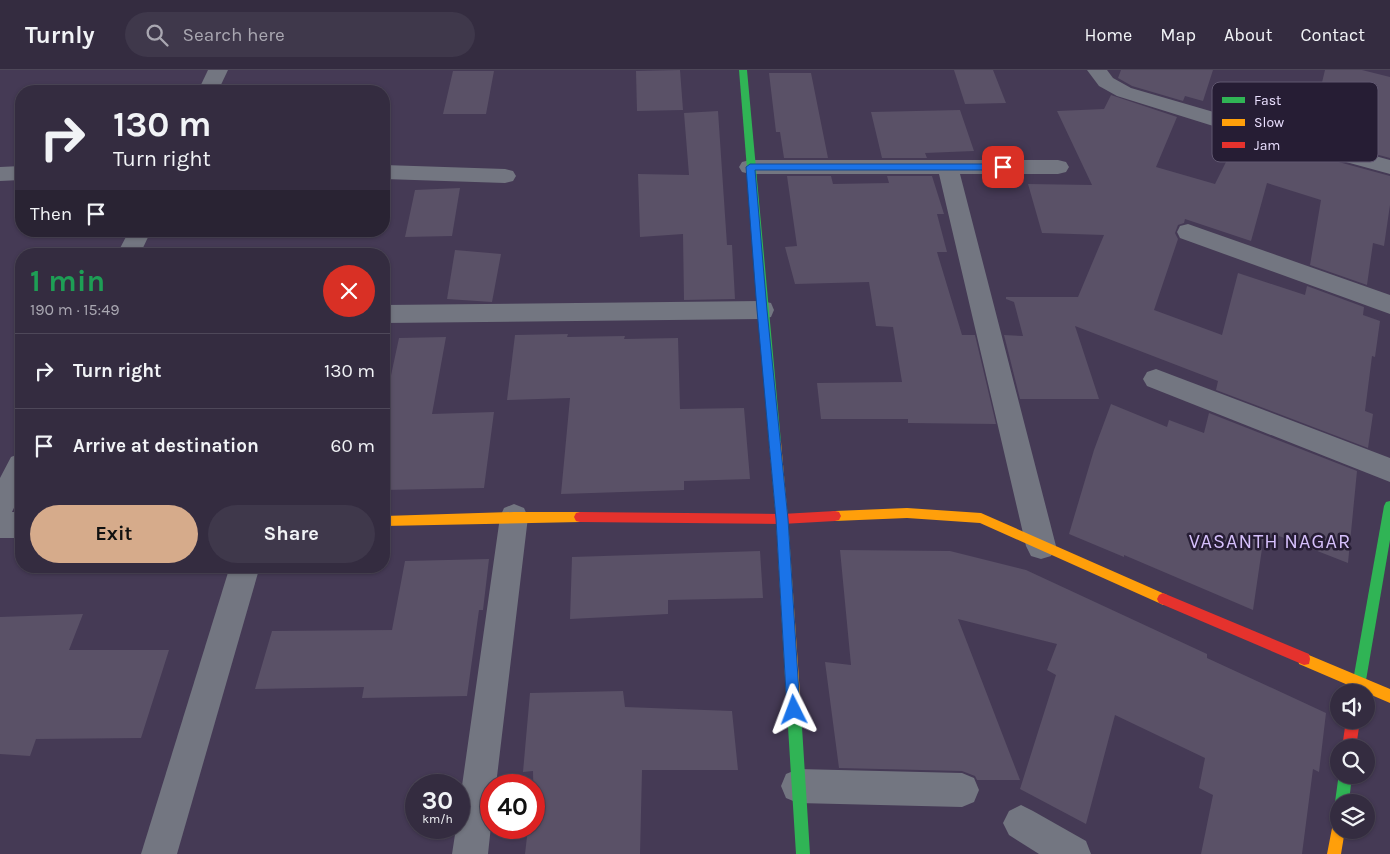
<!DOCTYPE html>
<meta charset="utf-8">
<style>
:root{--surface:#342c40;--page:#3f384b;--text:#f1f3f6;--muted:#a9a7b1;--line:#4e4859;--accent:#d6ab8b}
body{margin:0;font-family:Karla,sans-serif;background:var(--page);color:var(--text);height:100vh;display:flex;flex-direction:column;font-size:19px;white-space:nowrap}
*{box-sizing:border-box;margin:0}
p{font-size:16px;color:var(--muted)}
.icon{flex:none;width:28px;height:28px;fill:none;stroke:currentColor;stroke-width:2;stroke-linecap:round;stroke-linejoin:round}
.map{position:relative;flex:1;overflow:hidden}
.side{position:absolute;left:15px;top:178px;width:375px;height:325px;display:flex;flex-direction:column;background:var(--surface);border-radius:20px;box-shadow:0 1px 4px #0004,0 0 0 1px var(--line)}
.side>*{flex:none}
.banner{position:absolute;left:15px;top:15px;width:375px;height:152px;border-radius:20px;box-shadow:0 1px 4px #0004,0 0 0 1px var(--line);background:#342c40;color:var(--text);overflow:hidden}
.buttons{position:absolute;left:1330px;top:614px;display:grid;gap:10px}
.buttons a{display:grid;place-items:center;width:45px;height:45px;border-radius:50%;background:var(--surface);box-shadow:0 1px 4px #0004,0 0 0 1px var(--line);font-size:25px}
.speed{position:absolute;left:405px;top:704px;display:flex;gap:10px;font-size:25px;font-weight:700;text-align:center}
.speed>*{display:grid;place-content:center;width:65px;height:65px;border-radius:50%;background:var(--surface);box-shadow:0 1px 4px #0004,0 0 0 1px var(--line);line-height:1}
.speed small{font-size:12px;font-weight:400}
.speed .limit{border:8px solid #d22;background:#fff;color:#111}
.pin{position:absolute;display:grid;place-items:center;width:42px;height:42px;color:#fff;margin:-21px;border-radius:10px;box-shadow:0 2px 8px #0006}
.me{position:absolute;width:55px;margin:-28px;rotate:357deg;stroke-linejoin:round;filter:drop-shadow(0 0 4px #0008)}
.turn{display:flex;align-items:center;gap:18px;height:105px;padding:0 15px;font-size:22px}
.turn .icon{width:65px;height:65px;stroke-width:2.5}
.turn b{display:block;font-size:35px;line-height:42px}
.then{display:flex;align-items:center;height:48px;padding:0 15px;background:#0003;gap:10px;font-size:19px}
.round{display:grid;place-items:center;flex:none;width:52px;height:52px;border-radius:26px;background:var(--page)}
.summary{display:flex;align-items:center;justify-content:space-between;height:85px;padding:0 15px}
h1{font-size:30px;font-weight:700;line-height:38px;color:#1e9e55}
.primary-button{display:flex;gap:10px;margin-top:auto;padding:10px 15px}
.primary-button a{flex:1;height:58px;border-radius:30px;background:var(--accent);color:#111;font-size:20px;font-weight:700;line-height:58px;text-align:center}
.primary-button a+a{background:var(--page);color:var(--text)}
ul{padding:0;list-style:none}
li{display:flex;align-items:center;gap:15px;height:75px;padding:0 15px;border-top:1px solid var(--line)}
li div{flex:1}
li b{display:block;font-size:19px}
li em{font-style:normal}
header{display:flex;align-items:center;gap:30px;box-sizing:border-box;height:70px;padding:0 25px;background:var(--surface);border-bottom:1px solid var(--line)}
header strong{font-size:24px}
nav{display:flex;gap:28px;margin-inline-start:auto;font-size:18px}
.search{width:350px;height:45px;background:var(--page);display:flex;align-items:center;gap:12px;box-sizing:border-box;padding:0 18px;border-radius:28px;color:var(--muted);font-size:19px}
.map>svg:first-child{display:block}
.building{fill:#5a5167}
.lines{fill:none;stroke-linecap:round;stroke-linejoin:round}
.street{fill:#737681;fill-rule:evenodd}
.fast{fill:#30b455;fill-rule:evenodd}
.slow{fill:#ff9f0a;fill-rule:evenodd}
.jam{fill:#e5322d;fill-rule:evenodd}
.route{fill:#1a73e8;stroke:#114b97}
.labels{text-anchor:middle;stroke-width:5;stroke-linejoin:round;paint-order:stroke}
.neighbourhood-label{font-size:20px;letter-spacing:1px;fill:#d6c0fc;stroke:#261d34}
.key{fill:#261d34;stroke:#615871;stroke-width:1}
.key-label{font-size:14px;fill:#ebe0ff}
</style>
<header>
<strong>Turnly</strong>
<div class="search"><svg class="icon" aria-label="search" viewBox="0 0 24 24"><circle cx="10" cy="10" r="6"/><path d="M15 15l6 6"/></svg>Search here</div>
<nav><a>Home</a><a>Map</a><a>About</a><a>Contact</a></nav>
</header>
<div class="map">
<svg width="1390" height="784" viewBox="0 0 1390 784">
<rect width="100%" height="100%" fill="#453a55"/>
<!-- building -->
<g class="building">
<path d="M680,0L683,40L637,41L636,1Z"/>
<path d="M954,0H993L1006,33L965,34Z"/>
<path d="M1121,0H1213L1203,31L1185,26L1183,31L1132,16L1118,8Z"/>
<path d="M1325,0H1362L1390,7V88L1297,63L1312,27L1318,29Z"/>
<path d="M453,1H494L486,44H443Z"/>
<path d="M769,3H811L828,88H784L780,62H776Z"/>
<path d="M1111,25L1177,47L1156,97L1215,114L1236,72L1286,90L1291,79L1390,106V135L1384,176L1373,173L1367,215L1310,195L1321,130L1267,113L1251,171L1185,149L1184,153L1178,155L1175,163L1178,169L1154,240L1222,265L1238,203L1305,225L1307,216L1364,237L1363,245L1380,251L1375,287L1372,286L1365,341L1373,344L1368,378L1216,320L1218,311L1075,256L1099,329H1020L1004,265L1023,266L1014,232L1006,229V227H1078L1104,165L1042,163L1028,114L1092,115L1057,41L1104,39Z"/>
<path d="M960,40L974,81L925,83L927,88H882L871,42Z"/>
<path d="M718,41L727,175H732L735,229L684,230L683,164L640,167L638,104L689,105L684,43Z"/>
<path d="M787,106H831L833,114L889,113L887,106H932L944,144H937L947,182H937L962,265H975L996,354L908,353V349H821L817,313L902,312L893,257L876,256L869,212L795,214L785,177L797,176Z"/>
<path d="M460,118L452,166L405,167L415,120Z"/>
<path d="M455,180L501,184L492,232L447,229Z"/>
<path d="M568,264L567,267L625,266L624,269L678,268L680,339L744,338L750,409L684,411V420L561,424L570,328L507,330L515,265Z"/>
<path d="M446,267L432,344L494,342L484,418L384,420V338L399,268Z"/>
<path d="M1111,334L1167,357L1169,350L1204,363L1209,343L1357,401L1348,493L1279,466L1278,470L1264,465L1253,540L1124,485V487L1069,464L1094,380Z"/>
<path d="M840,480L950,481L1026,500L1207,584V588L1326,643L1319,702L1313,699L1302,784H1201L1213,725L1199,718L1205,688L1115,645L1086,754L1020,719L1056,605L1047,600L1057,574L958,549L1020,710H977L975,706L962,701L839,698L825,592L851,595Z"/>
<path d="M760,481L763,528L668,530V544L570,549L572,487Z"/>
<path d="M489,489L483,540H479L467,626L362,628L364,617L255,619L272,561L392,560L405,491Z"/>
<path d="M83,544L69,580H169L141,668L36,669L30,686L0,684V547Z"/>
<path d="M623,621L625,637L732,641L738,700H642L640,784H525L528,758H534L533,701L523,702L530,623Z"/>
</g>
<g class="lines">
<!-- street -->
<g class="street">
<path d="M208,0H228L218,21H198Z"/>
<path d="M1087,0H1107L1113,8L1131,18L1224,45L1390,90V104L1210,55L1117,26L1099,16Z"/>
<path d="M750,90H1058L1066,92L1069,97L1066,102L1058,104H960L1056,476L1051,486L1041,489L1031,486L1026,476L939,104H750L742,102L739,97L742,92Z"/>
<path d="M384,95L505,99L513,101L516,106L513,111L505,113L384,109Z"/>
<path d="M21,96V110L0,111V97Z"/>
<path d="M1188,154L1390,225V244L1180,168L1177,162L1180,156Z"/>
<path d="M129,161H151L140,184H117Z"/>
<path d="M762,231L771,233L774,240L771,247L762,249L384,253V235Z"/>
<path d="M1156,299L1390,388V412L1147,316L1143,309L1147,302Z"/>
<path d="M21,383V423L12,442H21V468H0V408L11,387Z"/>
<path d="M514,434L524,438L528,447L496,715H491V756L488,784H452L456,758H459V737L500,447L504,438Z"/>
<path d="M230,496H260L177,784H141Z"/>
<path d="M798,699L962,703L974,708L979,720L974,732L962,737L798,733L786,728L781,716L786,704Z"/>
<path d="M1021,735L1033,741L1086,771L1091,784H1039L1009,765L1003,753L1009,741Z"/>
</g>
<!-- fast -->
<g class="fast">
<path d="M739,0H747L781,372L779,375H771L769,372Z"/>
<path d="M1390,431V470L1364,622H1351L1384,436L1386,432Z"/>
<path d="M793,618L798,620L800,625L810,784H796L786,625L788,620Z"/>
<path d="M1339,703V705H1352L1349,732H1339V738L1335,732Z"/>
</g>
<!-- slow -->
<g class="slow">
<path d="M775,367L779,369L781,372L788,449L800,625L798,630L793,632L788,630L786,625L776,449L769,372L771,369Z"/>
<path d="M907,438L981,443L1167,525L1169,529L1167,533L1163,535L1159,533L980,453L907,448L835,451L831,450L829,446L831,442L835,441Z"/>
<path d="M514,442H580L584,443L586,447L584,451L580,452L384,456V446Z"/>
<path d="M1304,583L1390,619V633L1299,594L1298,589L1299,584Z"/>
<path d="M1339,746V760H1345L1341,784H1327L1334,748Z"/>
</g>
<!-- jam -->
<g class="jam">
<path d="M835,441L839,442L841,446L839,450L835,451L782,454L580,452L576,451L574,447L576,443L580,442L782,444Z"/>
<path d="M1163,523L1309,584L1310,589L1309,594L1304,595L1159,533L1157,529L1159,525Z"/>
<path d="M1346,650H1360L1356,678H1342Z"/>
</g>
</g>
<!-- route -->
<path class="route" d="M750,94H1003L1007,97L1003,100H755L767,240L788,449L800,640L798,644L794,646L789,644L787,640L776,449L757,240L746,97Z"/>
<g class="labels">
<!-- neighbourhood labels -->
<g class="neighbourhood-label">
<text x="1270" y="478">VASANTH NAGAR</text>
</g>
</g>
<!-- legend -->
<rect x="1212" y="12" width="166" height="80" rx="8" class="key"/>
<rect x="1222" y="27" width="23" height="6" fill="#30b455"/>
<rect x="1222" y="49" width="23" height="7" fill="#ff9f0a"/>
<rect x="1222" y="72" width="23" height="6" fill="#e5322d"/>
<g class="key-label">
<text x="1254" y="35">Fast</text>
<text x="1254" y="57">Slow</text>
<text x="1254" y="80">Jam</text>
</g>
</svg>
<div class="buttons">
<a><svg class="icon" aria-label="sound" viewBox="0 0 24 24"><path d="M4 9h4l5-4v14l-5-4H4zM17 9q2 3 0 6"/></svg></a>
<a><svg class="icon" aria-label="search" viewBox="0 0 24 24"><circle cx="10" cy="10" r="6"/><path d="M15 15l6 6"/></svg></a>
<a><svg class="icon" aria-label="layers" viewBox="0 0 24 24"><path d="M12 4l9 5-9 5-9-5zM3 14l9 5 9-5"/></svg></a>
</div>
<div class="speed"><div>30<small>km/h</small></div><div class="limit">40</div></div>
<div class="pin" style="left:1003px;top:97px;background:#d93025"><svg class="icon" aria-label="arrive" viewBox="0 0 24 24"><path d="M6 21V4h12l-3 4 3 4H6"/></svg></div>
<svg class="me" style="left:794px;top:640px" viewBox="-20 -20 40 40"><path d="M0-17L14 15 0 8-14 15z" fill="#1a73e8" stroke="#fff" stroke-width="4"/></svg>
<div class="banner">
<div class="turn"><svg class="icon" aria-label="right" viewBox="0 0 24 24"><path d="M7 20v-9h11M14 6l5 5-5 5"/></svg><div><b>130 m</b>Turn right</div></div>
<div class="then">Then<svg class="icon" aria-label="arrive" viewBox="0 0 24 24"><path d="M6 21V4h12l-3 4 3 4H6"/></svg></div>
</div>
<section class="side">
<div class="summary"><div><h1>1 min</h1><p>190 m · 15:49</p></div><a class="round" style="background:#d93025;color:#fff"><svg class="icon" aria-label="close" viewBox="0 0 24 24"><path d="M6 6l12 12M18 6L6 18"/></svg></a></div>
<ul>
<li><svg class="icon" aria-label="right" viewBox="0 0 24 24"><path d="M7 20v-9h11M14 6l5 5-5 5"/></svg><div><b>Turn right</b></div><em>130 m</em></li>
<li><svg class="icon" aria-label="arrive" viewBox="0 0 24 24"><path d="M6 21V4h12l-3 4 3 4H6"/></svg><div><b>Arrive at destination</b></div><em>60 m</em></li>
</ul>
<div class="primary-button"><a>Exit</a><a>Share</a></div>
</section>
</div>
